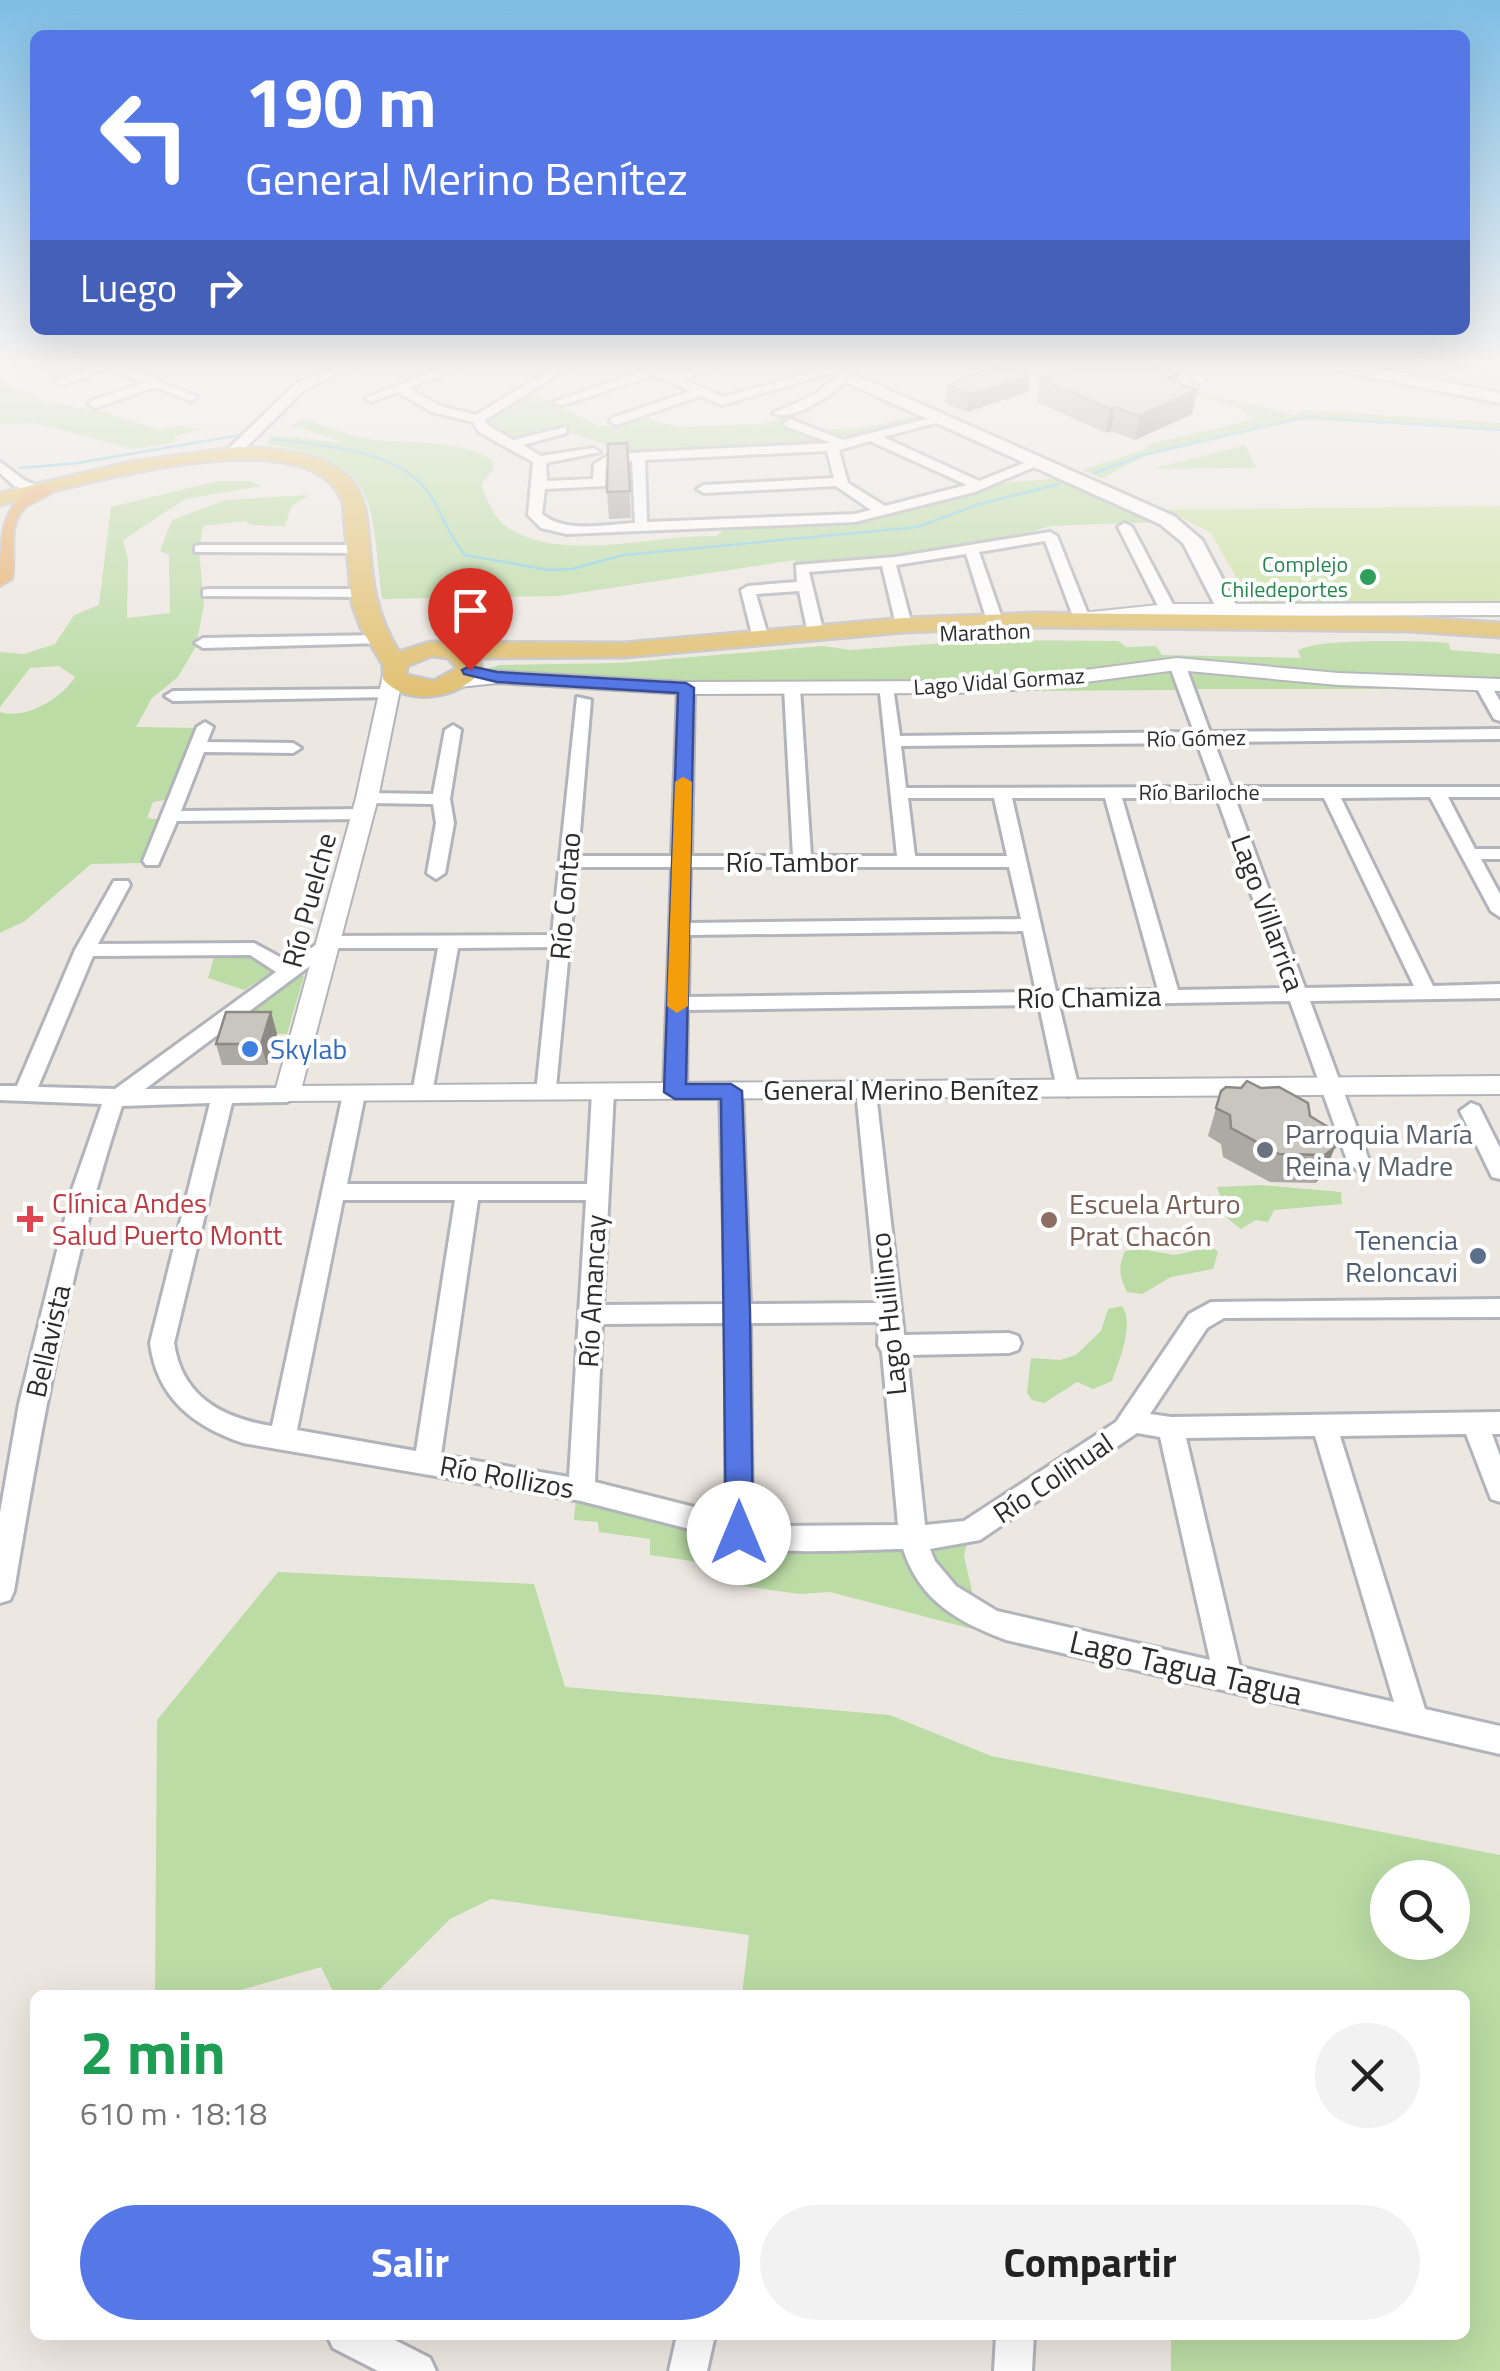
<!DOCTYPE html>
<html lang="es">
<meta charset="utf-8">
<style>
:root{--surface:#fff;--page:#f2f2f2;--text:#222;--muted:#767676;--accent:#5578e6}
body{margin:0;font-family:"Titillium Web",sans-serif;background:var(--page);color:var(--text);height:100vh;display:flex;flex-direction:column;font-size:38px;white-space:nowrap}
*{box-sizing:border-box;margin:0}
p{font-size:32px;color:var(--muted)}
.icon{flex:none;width:55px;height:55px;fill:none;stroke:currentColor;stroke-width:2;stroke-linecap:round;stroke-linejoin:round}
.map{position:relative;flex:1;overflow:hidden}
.side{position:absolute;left:30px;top:1990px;width:1440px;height:350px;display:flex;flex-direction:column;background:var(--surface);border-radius:15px;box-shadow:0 10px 40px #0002}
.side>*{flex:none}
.top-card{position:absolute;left:30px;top:30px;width:1440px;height:305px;border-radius:15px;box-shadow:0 10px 40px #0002;background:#5578e6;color:#fff;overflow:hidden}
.buttons{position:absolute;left:1370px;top:1860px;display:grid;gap:20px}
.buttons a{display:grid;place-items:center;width:100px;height:100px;border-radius:50%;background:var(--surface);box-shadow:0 10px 40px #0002;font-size:50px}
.pin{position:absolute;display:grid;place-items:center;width:85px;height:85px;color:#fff;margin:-102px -42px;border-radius:50% 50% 50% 0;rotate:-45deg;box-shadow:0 0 10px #0007}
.pin .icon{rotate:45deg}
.me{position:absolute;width:110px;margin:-55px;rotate:0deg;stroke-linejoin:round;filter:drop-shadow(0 0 8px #0008)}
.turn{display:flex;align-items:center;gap:35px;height:210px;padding:0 50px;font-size:45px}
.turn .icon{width:130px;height:130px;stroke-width:2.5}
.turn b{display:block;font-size:70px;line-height:85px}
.then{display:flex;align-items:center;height:95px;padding:0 50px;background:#0003;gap:20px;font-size:38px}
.round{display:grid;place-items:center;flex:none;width:105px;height:105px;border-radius:52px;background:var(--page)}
.summary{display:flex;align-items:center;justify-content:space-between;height:170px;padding:0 50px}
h1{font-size:60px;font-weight:700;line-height:75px;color:#1e9e55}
.action{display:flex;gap:20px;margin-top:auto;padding:20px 50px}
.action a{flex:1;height:115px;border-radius:60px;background:var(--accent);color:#fff;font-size:40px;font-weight:700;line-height:115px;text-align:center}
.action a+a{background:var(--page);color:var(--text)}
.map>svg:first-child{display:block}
.green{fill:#bbdca5;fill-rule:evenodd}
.pitch{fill:#cae2a2}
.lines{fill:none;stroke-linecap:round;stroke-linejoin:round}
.stream{stroke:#81cde2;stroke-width:2.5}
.minor-casing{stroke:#b2b4bb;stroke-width:6}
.tertiary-casing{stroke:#b2b4bb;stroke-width:4}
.secondary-casing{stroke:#b2b4bb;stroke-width:6}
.primary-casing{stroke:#c4c4c4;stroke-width:5}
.trunk-casing{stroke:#c4c4c4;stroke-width:4}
.minor{fill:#fff;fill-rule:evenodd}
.tertiary{fill:#fff;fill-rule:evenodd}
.secondary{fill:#fff;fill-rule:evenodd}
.primary{fill:#e1c172;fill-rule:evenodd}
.trunk{fill:#e6af70;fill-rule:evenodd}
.wall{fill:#ada9a4}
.shaded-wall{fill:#8d8a86}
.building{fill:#c9c5bf;stroke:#8d8a86;stroke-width:2.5}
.route{fill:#5578e6;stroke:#374e96;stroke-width:2.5}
.slow{fill:#f59e0b}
.leisure-dot{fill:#2e9e5b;stroke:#fff;stroke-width:4}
.shop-dot{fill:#3f7fe0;stroke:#fff;stroke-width:4}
.worship-dot{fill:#6b7280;stroke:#fff;stroke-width:4}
.health-dot{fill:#e0444e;stroke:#fff;stroke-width:4}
.education-dot{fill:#8d6e63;stroke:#fff;stroke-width:4}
.service-dot{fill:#5c6f8a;stroke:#fff;stroke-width:4}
.labels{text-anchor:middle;stroke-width:8;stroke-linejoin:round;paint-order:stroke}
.far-leisure-label{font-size:22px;fill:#27864d;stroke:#fff;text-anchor:end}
.far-street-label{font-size:22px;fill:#2d2d2d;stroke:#fff}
.street-label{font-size:28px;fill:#2d2d2d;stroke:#fff}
.shop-label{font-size:28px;fill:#366cbe;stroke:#fff;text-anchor:start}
.worship-label{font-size:28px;fill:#5b616d;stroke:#fff;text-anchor:start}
.health-label{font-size:28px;fill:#be3a42;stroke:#fff;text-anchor:start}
.education-label{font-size:28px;fill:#785e54;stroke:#fff;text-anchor:start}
.service-label{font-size:28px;fill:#4e5e75;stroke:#fff;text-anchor:end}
.near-street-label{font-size:32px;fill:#2d2d2d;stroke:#fff}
</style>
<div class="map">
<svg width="1500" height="2371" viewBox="0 0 1500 2371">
<rect width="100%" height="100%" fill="#ede7e1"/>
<!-- green -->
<g class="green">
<path d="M0,378L43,401L108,413L159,430L178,426L203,429L175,436V442L133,449L34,423L0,425Z"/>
<path d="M1138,381L1195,391L1295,415L1306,410L1500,423V429L1299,420L1145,456L1102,478L1082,470L1149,448L1147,445L1158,442L1252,420C1239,400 1164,388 1138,381Z"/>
<path d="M530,390L600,427L646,419L679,427L764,424L784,417C806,439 882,427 911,416L923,421L831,445L637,455L559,429L514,442L489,428L484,419Z"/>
<path d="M306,419C328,428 352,438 375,440C415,444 457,439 493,460L494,468L481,485C487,498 493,516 504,525C559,565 653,534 716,536L727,527L874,519L999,483L1062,478L1161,522L1050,526L1010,539L953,549L798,567L795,560L558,596L382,599C369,499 382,461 266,444L270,438L280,436L343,443L302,428L288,427Z"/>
<path d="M1245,445L1256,468L1152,469Z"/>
<path d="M218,481H251L261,486L185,499L123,540L128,559L127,618L170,613L169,555L160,551L172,520L225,500L309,495L291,507L285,526L251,525L245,521L203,526L199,551L204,604L196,646L178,677L152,698L136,727L199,728L171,799L153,802L147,818L162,820L142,863L91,864L25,921L0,933V712C26,720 61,699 75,677L59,666L30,668L0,707V652L24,654L55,644L74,615L99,605L111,507Z"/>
<path d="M982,640L1119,641L1126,647L1156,646L1162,655L1301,658L1298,651C1313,638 1414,641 1439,642L1449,643L1450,650L1500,654V678L1339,675L1174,658L1031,677L913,681L696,683L485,669L500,665L620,663L823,646L850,650Z"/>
<path d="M1168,671L1178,690L1015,691L1014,688Z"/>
<path d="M1192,671L1479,689H1194Z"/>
<path d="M248,953L277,969L244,990L208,978L215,954Z"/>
<path d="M300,976H304L287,1034L222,1032Z"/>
<path d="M1261,1185L1341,1192L1342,1204L1274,1210L1268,1222L1256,1220L1241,1229L1227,1218L1217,1187Z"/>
<path d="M1212,1247L1218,1252L1213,1269L1171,1277L1142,1294L1127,1292C1119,1276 1118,1267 1125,1251L1139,1249L1175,1255Z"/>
<path d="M1122,1306C1135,1325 1119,1360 1112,1381L1093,1389L1077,1382L1044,1403L1032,1400L1027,1393L1031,1358L1060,1360L1076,1355L1101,1331L1108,1309Z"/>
<path d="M576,1497L685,1525L902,1543L948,1610L980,1631L830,1592L799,1594L730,1584L732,1567L650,1555V1539L599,1532L598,1522L574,1520Z"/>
<path d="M967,1543L964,1556L975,1604L962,1596L929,1556L930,1547Z"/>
<path d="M278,1572L534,1584L565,1687L890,1715L991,1756L1500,1855V2371H1171V2335H1465V1995H742L749,1935L491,1899L450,1919L374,1995H335L321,1967L224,1995H155L157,1720ZM1388,1878H1452V1942H1388Z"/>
</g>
<!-- pitch -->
<path class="pitch" d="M1500,506V603L1251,604L1211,533L1167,510Z"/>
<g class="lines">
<!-- stream -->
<g class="stream">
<path d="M272,439C320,446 391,448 425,488C442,509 447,535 465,555L549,570L571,569L624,555L918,527L976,505L1059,484"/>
<path d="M20,468L78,463L240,435"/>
<path d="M1094,473L1143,455L1305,417L1500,430"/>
</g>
<!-- minor casing -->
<g class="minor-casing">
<g id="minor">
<path d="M94,365H121L197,397L191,401L155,387L95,408L89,404L91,401L144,383L108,368L64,385L54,382Z"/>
<path d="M341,365H358L305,389L239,454H229V448L297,383Z"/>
<path d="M450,365H468L409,388L440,406L476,415L558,365H573L485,420L489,426L513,440L566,427V433L523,445L541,456L593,448L600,452L546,463L547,481L593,479L594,464L611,454L831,443L785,426L784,423L790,419L843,440L943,415V421L883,437L979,481L1034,459L1046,462L975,492L855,522L567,534L541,528L528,515L533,462L479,432L473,422L432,412L398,392L371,402L365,398ZM870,441L967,485L885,506L848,483L839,450ZM827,451L834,478L704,485L697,489L704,493L836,486L871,510L855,514L647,522L645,460ZM632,461L635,523C607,524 565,534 542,514L545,489L605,486L606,468L614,462Z"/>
<path d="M638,365H654L675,375L703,365H722L685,379L723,397L832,367L838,371L722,405L701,396L616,425L610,421L612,418L691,391L655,375L563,405L553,402L645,370Z"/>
<path d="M1169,365H1182L1166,384H1158L1156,381Z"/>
<path d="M1204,365H1217L1202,383H1194L1192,380Z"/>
<path d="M840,374L850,377C836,392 792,424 773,413L814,395Z"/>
<path d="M0,462L24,480L49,491L42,495L14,486L0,473Z"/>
<path d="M1125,523L1132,527L1176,610L1173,613L1160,610L1118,527Z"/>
<path d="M1050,532L1057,536L1090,619L1087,622L1074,619L1045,541L979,552L1003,621L1000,624L987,621L966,554L896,565L912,625L909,628L896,625L882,566L809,572L824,634L816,639L808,634L799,591L756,594L769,639L761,644L753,639L741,590L748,586L797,582L796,565L895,557Z"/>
<path d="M200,545H358L365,549L358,553L195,552V546Z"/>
<path d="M208,589H362L369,593L362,597L203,596V590Z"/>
<path d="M379,635L387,640L384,643L203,648L195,643L203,638Z"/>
<path d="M1177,659L1185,664L1210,732L1500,729V739L1214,742L1231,787H1500V797H1448L1475,849H1500V859H1481L1500,894V917L1491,911L1430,797L1341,798L1433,986L1500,984V998L1310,1001L1370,1163L1367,1169L1359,1171L1348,1163L1290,1001L1059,1005L1079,1089L1068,1096L1057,1089L1039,1005L687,1010L686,1092L683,1097H667L664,1092L672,867H577L555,1098H539L536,1093L551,947L458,948L431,1099H415L412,1094L438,948H334L145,1089L287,1088L298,1095L287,1102L232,1103L174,1343C182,1397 222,1418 272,1426L343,1094L354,1087L365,1094L347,1184H587L592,1092L595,1087H611L614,1092L603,1305L726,1304L720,1091L723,1086H739L742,1091L750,1304L877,1303L856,1090L867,1083L875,1085L904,1335L1009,1333L1018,1336L1021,1343L1018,1350L1009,1353L907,1355L925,1525L964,1521L1116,1422L1189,1314L1211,1302L1500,1299V1317L1224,1318L1207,1328L1150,1414L1171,1417L1500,1412V1434H1492L1500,1456V1502L1491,1499L1466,1434L1340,1436L1425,1709L1500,1726V1754L1006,1640C958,1622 920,1601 903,1549C865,1549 755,1558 728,1539L581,1501L243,1443C193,1426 157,1398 150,1343L210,1103L122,1106C70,1264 41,1427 14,1591L10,1600L0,1603V1513L19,1404L72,1190L102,1104L0,1100V1086H17L75,950L114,881H128L130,885L98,944L254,943L289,962L330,936L552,935L577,697L591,700L578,856H672L678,688L686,683L694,688L691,856H793L784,688L792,683L800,688L811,856H897L879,684L893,687L900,736L1194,732L1169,664ZM1197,743L1213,787L906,788L901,746ZM908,798H994L1007,856H915ZM1012,798H1105L1158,990L1056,991ZM1122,798H1217L1285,988L1178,990ZM1235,798H1324L1414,986L1305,988ZM690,867H1009L1021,919L689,923ZM1023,931L1036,992L688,997L689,935ZM250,955L276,972L115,1089L38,1087L93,956ZM343,1200H455L416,1451L297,1430ZM478,1200H586L569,1477L441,1455ZM879,1322L878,1345L882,1352L898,1525L772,1526L752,1521L750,1323ZM726,1323V1515L595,1482L602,1324ZM1137,1433L1160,1437L1210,1660L997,1611L956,1586L935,1561L930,1549L980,1540ZM1315,1436L1394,1702L1240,1667L1186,1438Z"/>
<path d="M1483,680L1489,682L1500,701V721L1494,719L1475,685Z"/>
<path d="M387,689L395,694L393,697L173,701L165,696L173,691Z"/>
<path d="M205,722L213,727L207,742L293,743L301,748L293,753L204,752L181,811L363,809L372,814L363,819L177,821L158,865H146L143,861L197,727Z"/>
<path d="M453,725L461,730L450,799L454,823L445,873L436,879L427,873L436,823L433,804L367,803L358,798L367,793L433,794L445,730Z"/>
<path d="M1471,1103L1479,1106L1500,1148V1179L1492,1177L1460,1111Z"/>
<path d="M327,2335H385L430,2358L436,2371H378L333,2348Z"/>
<path d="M677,2335H715L707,2371H669Z"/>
<path d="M996,2335H1034L1032,2371H994Z"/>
</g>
</g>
<!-- tertiary casing -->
<g class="tertiary-casing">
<g id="tertiary">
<path d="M1500,603V615L1168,616L1082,625L1073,619L1082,613L1168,604Z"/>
<path d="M1177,658L1338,673L1500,679V691L1338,685L1177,670L1032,689L956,693L686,694L497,683L459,687L449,681L459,675L497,671L686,682L956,681L1032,677Z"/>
<path d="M393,669L403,675L378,798L302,1086L1500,1076V1094L278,1101L274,1095L356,798L383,675Z"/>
</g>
</g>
<!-- secondary casing -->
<g class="secondary-casing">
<g id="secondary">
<path d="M808,365H832L1174,516L1202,540L1244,620L1233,627L1225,625L1183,543L1160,524Z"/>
<path d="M1325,365H1361L1500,393V403L1334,370Z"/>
</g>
</g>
<!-- primary casing -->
<g class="primary-casing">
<path id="primary" d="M239,447C431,454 331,544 399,652L430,642L624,643L904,618L1036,613L1409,617L1500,623V637L1409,631L1036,627L904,632L624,657L479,658L482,670C461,698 407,708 383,679V665L361,628L352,604L343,503C312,412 68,489 0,505V493L130,462ZM432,656L448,658L457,668L434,681L406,675L407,666Z"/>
</g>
<!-- trunk casing -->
<g class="trunk-casing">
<path id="trunk" d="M42,484L53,491C45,499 34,500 25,508C6,525 17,556 12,579L0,586C0,538 0,499 42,484Z"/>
</g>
<!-- minor -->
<use href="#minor" class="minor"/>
<!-- tertiary -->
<use href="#tertiary" class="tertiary"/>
<!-- secondary -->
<use href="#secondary" class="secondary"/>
<!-- primary -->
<use href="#primary" class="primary"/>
<!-- trunk -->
<use href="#trunk" class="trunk"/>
</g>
<!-- wall -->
<g class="wall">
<path d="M1178,374L1176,383L1192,414L1135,440L1111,431L1106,433L1037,402L1040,379Z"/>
<path d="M947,385L1028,392L967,412L945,403Z"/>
<path d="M627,443L631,518L609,519L607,492Z"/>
<path d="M271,1012L277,1034L267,1065H222L216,1044Z"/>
<path d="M1221,1091L1310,1116L1328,1127L1324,1175L1315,1183L1270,1182L1223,1157L1221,1144L1208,1136Z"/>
</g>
<!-- shaded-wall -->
<g class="shaded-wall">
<path d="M1178,374L1173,397L1165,379Z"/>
<path d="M1030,375L1028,392L967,412L969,394Z"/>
<path d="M1197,390L1192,414L1135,440L1139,416Z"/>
<path d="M1115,407L1111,431L1106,433L1110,409Z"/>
<path d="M271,1012L277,1034L267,1065L261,1044Z"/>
<path d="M1335,1147L1324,1175L1315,1183L1325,1155Z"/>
</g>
<!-- building -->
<g class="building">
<path d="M999,365H1006L1030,375L969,394L947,385Z"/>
<path d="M1074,365H1155L1178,374L1165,379L1197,390L1139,416L1115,407L1110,409L1040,379Z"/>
<path d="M627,443L630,491L607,492L608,444Z"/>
<path d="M226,1012H271L261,1044H216Z"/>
<path d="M1247,1081L1261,1088L1279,1087L1308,1103L1310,1116L1328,1127L1335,1147L1325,1155L1279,1154L1231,1128L1230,1115L1216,1108L1221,1091L1226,1087L1241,1088Z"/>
</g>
<!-- sky -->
<linearGradient id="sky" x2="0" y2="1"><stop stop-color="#7fbee6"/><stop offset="0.52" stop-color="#f7f4f2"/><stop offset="1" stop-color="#f7f4f2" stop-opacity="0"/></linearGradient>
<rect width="1500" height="697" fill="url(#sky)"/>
<!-- route -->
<path class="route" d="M470,666L497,672L686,683L694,688L686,1084H731L742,1091L750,1312L753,1533L749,1541L739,1545L730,1541L726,1533L721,1099H675L664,1092L678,693L497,682L464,674L462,670Z"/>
<!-- slow -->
<path class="slow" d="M683,777L692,782L688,1006L677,1013L667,1006L675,782Z"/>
<!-- markers -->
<circle class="leisure-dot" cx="1368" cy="577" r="10"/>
<circle class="shop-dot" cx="250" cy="1049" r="10"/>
<circle class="worship-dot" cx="1265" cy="1150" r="10"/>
<path class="health-dot" d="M25 1204h10v10h10v10h-10v10h-10v-10h-10v-10h10z"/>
<circle class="education-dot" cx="1049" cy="1220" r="10"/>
<circle class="service-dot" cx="1478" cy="1256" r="10"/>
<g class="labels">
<!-- far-leisure labels -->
<g class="far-leisure-label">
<text x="1348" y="572">Complejo<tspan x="1348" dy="25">Chiledeportes</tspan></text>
</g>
<!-- far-street labels -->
<g class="far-street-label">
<text transform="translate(985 632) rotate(-2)" y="8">Marathon</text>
<text transform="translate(999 681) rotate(-4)" y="8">Lago Vidal Gormaz</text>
<text transform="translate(1196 738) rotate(-1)" y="8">Río Gómez</text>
<text x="1199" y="800">Río Bariloche</text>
</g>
<!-- street labels -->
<g class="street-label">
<text x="792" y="872">Río Tambor</text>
<text transform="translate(565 896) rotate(-85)" y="10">Río Contao</text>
<text transform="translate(309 900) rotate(-75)" y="10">Río Puelche</text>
<text transform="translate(1268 913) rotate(70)" y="10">Lago Villarrica</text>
<text transform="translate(1089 997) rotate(-1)" y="10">Río Chamiza</text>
<text x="901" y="1100">General Merino Benítez</text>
<text transform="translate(592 1291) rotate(-87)" y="10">Río Amancay</text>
<text transform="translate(888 1314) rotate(-96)" y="10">Lago Huillinco</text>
<text transform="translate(48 1341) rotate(-77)" y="10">Bellavista</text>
<text transform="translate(507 1477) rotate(10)" y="10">Río Rollizos</text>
<text transform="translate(1053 1478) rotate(-34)" y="10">Río Colihual</text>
</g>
<!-- shop labels -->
<g class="shop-label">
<text x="270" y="1059">Skylab</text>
</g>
<!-- worship labels -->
<g class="worship-label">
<text x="1285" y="1144">Parroquia María<tspan x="1285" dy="32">Reina y Madre</tspan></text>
</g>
<!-- health labels -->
<g class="health-label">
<text x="52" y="1213">Clínica Andes<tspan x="52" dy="32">Salud Puerto Montt</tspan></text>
</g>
<!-- education labels -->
<g class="education-label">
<text x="1069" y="1214">Escuela Arturo<tspan x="1069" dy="32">Prat Chacón</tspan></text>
</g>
<!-- service labels -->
<g class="service-label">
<text x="1458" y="1250">Tenencia<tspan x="1458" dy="32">Reloncavi</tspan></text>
</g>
<!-- near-street labels -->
<g class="near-street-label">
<text transform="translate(1186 1668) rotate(13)" y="11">Lago Tagua Tagua</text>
</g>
</g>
</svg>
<div class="buttons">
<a><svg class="icon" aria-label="search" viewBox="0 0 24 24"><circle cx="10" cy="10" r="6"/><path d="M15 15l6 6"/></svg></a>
</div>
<div class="pin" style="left:470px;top:670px;background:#d93025"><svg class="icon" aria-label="arrive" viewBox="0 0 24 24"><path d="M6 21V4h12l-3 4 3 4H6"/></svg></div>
<svg class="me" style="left:739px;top:1533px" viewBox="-20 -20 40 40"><circle r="19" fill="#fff"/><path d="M0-13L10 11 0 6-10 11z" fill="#5578e6"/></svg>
<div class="top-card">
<div class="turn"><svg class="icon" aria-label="left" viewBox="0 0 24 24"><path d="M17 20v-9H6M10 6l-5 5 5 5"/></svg><div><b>190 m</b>General Merino Benítez</div></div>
<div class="then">Luego<svg class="icon" aria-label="right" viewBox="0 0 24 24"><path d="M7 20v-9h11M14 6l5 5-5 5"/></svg></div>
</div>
<section class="side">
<div class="summary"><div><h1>2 min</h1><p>610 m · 18:18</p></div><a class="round"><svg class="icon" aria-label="close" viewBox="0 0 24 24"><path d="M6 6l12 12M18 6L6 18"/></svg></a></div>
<div class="action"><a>Salir</a><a>Compartir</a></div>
</section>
</div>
